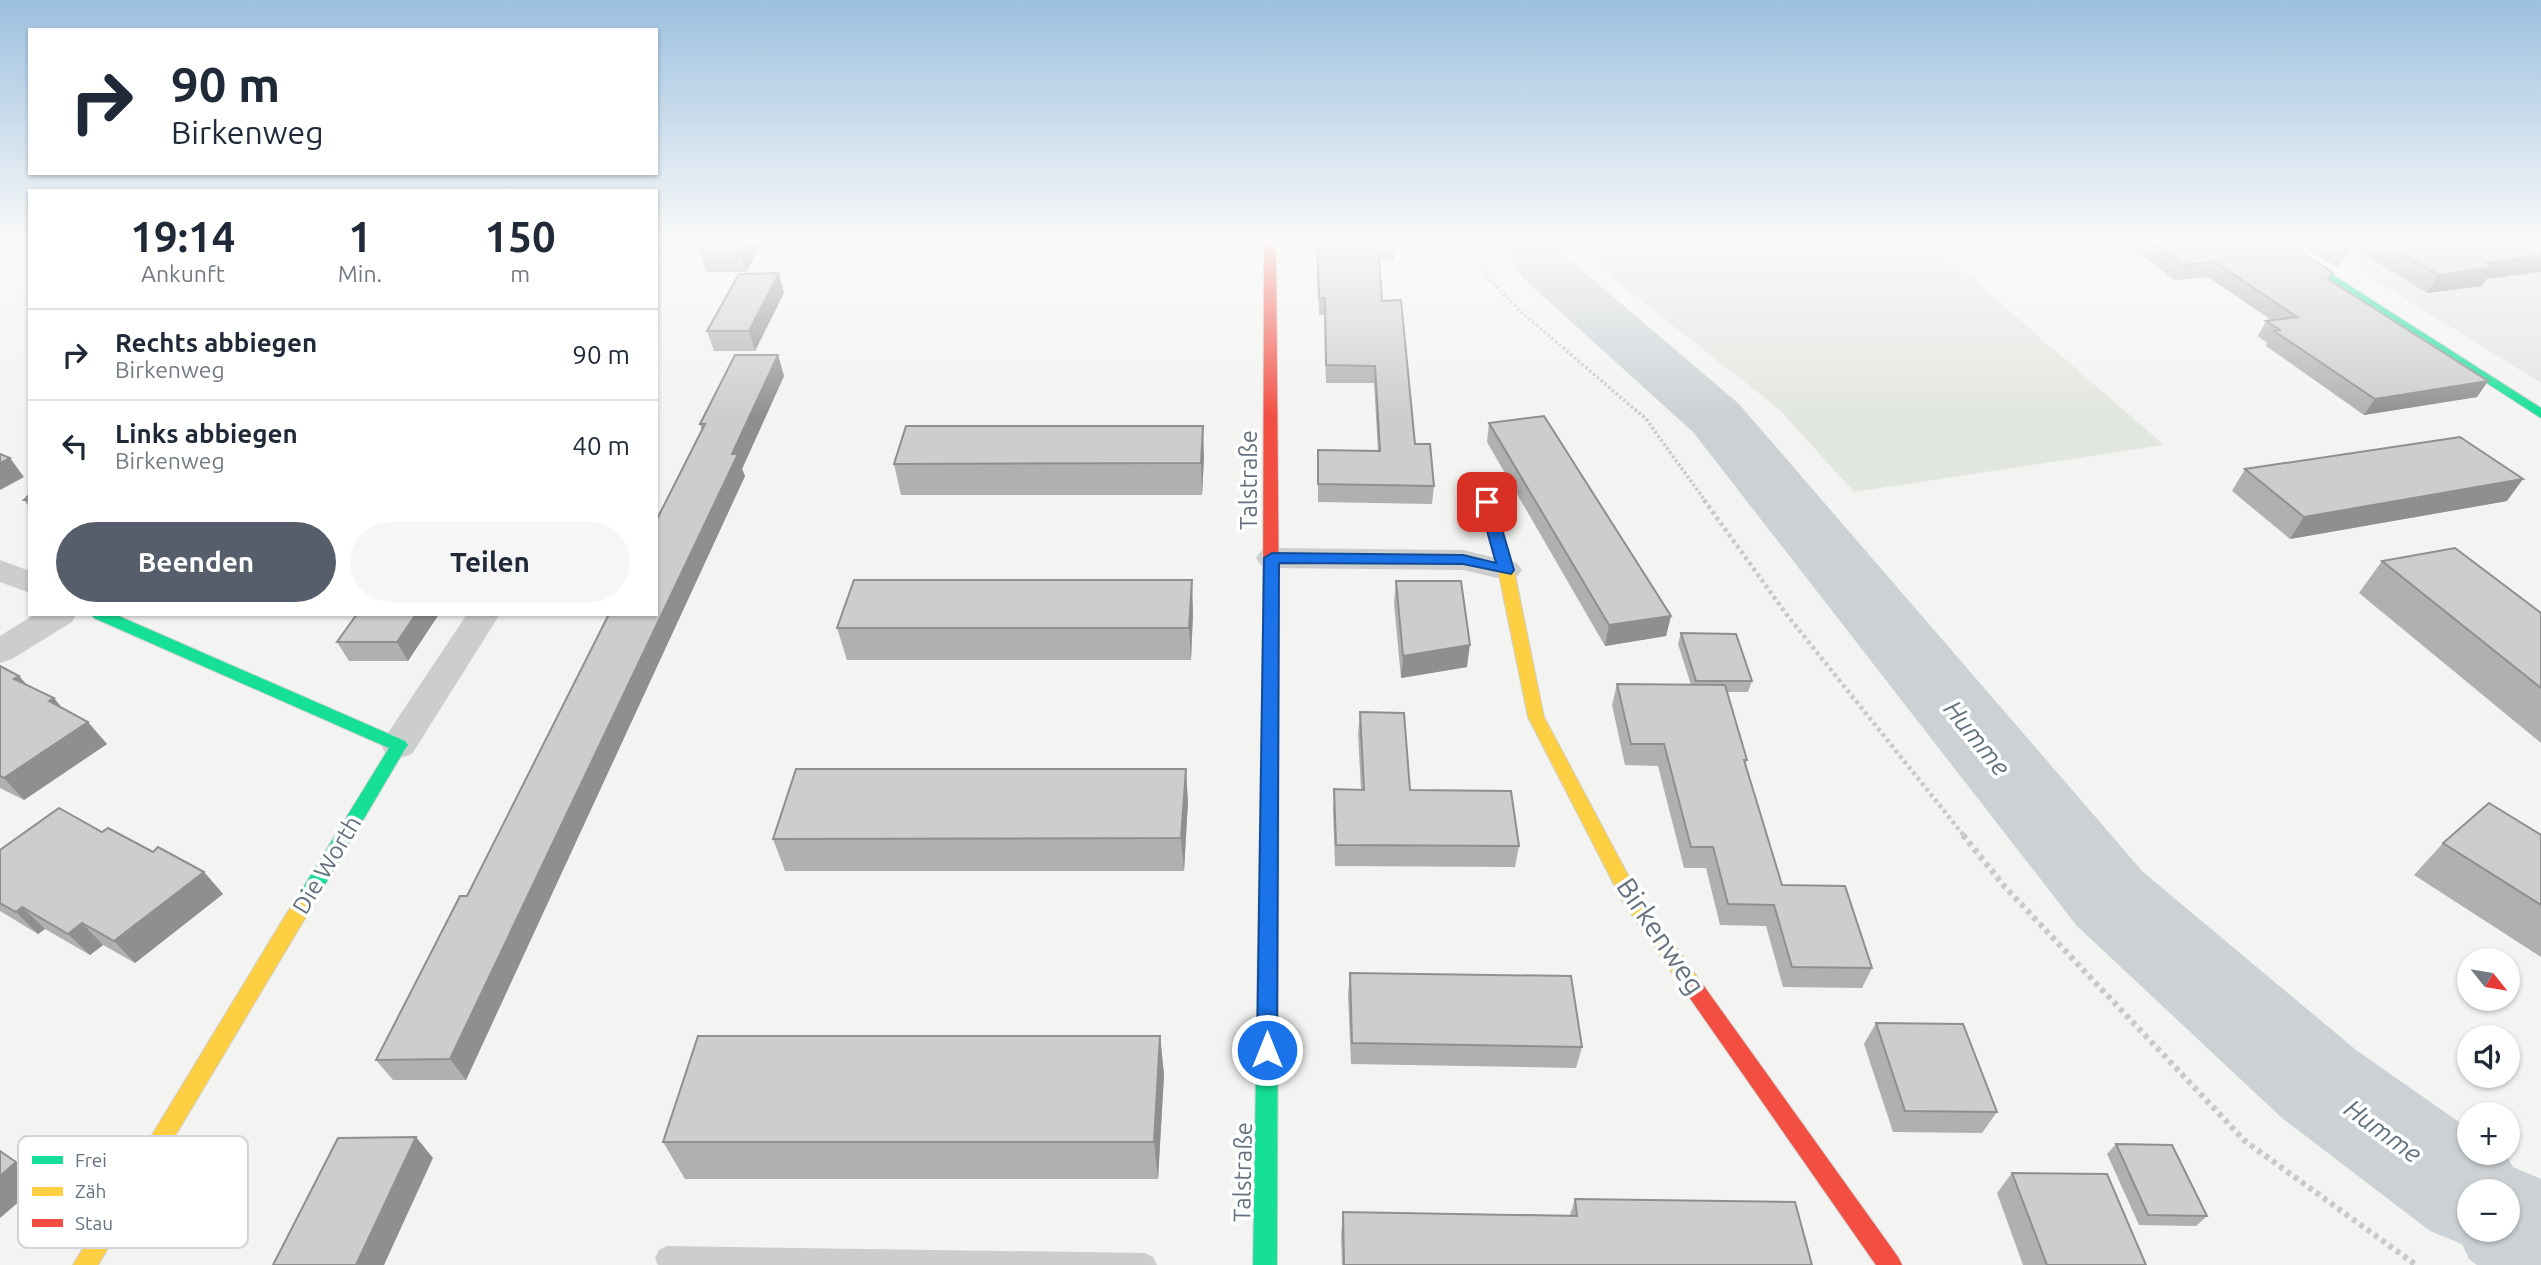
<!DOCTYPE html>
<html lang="de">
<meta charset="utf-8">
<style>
:root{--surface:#fff;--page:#f6f6f7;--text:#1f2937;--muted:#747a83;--line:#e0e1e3;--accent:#555e6a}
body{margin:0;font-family:Ubuntu,sans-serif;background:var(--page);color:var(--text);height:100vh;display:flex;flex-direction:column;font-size:26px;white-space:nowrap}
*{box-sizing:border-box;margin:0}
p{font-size:23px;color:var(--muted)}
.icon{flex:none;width:38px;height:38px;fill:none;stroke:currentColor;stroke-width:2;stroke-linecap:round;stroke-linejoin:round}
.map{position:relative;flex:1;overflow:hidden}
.sheet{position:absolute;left:28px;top:189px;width:630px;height:427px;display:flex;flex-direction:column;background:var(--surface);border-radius:0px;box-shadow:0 2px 5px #0004}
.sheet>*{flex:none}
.guide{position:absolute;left:28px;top:28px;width:630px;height:147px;border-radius:0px;box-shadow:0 2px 5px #0004;background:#fff;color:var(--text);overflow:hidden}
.needle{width:46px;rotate:120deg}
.tools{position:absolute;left:2457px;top:948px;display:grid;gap:14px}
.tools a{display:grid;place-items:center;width:63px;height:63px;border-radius:50%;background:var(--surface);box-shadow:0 2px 5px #0004;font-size:35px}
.pin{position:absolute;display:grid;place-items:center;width:60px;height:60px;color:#fff;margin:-30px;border-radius:14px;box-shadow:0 4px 10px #0006}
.me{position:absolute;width:77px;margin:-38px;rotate:0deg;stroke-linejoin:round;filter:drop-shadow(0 0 5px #0008)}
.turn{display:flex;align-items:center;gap:24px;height:147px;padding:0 28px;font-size:32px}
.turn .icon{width:91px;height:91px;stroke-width:2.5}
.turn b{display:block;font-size:49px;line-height:60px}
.eta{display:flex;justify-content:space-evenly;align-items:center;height:119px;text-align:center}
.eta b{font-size:42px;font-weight:600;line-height:49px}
.cta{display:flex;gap:14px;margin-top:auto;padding:14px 28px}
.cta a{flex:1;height:80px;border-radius:42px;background:var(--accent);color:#fff;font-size:28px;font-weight:600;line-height:80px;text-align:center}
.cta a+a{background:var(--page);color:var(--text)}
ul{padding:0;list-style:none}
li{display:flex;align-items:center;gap:21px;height:91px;padding:0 28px;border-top:2px solid var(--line)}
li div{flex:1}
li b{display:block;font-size:26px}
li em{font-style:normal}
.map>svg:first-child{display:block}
.built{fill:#e2e3e3}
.green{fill:#e2e6e0}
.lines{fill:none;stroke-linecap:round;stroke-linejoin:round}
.river{fill:#cbd1d5;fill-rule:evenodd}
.fast-casing{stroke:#cfd0d0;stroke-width:2}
.slow-casing{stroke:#cfd0d0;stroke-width:2}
.jam-casing{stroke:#cfd0d0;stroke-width:2}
.path-far2{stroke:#c8c9ca;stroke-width:3.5;stroke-dasharray:2.5 2.5;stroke-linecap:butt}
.path-far1{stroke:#c8c9ca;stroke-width:4.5;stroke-dasharray:3.5 3.5;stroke-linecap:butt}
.path{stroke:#c8c9ca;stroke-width:6;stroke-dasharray:4.5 4.5;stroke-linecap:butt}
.lane{fill:#cccdcd;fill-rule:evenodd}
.street{fill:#cccdcd;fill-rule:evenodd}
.fast{fill:#16e098;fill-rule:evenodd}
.slow{fill:#ffcf43;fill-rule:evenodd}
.jam{fill:#f24e42;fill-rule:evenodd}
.wall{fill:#afb0b1}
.shaded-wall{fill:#8e9090}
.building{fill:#cbcdce;stroke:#8e9090;stroke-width:2}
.route{fill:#1a73e8;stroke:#114b97;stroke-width:2}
.labels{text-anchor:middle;stroke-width:7;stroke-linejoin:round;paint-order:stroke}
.street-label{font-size:24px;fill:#657280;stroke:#fff}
.water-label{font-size:26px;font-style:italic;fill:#61737d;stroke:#fff}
.near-street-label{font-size:28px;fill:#657280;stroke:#fff}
.key{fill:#fff;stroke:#d1d5d9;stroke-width:2}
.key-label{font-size:19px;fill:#657280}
</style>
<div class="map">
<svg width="2541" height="1265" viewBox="0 0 2541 1265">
<rect width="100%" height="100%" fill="#f3f3f2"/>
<!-- built -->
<path class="built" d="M2312,240H2541V383L2449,326Z"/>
<!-- green -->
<path class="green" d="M1580,240H1970L1932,244L2164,445L1854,492L1779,409L1606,273Z"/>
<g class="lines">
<!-- river -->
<path class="river" d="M1500,240H1554L1564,255L1739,404L2143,872L2356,1050L2469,1129V1153H2505L2513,1167L2541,1179V1265H2477L2469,1259L2462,1244L2430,1231L2282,1118L2077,926L1693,432L1523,278ZM2469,1192H2508V1230H2469Z"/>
<!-- fast casing -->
<g class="fast-casing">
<g id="fast">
<path d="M2265,240H2278L2541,408V418Z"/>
<path d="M91,614H114L405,741L408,745L405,749L310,910L303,912L296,910L293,904L389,748L94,618Z"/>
<path d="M1271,616L1279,621L1277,1265H1253L1263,621Z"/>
</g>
</g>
<!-- slow casing -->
<g class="slow-casing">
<g id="slow">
<path d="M1480,475L1487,479L1514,570L1544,717L1638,894L1701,982L1704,988L1701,994L1694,997L1687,994L1624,904L1528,717L1498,570L1473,479Z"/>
<path d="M303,896L310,898L313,904L310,910L98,1265H73L296,898Z"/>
</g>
</g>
<!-- jam casing -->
<g class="jam-casing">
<g id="jam">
<path d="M1264,240H1276L1279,621L1271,626L1263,621Z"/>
<path d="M1694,979L1701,982L1898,1257L1902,1265H1876L1687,994L1684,988L1687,982Z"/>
</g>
</g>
<!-- path-far2 -->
<path class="path-far2" d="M1468,240L1490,280L1519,310L1646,419L1706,502"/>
<!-- path-far1 -->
<path class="path-far1" d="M1704,500L1787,615L1965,837"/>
<!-- path -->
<path class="path" d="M1963,835L2005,887L2245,1141L2416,1265"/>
<!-- lane -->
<path class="lane" d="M667,1246L1145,1253L1153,1257L1157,1265H658L655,1258L659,1250Z"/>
<!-- street -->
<g class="street">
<path d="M1272,548L1463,550L1517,563L1522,570L1517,577L1506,580L1463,570L1272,568L1261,565L1256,558L1261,551Z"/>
<path d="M0,560L30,571V593L0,582Z"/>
<path d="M35,614H76L72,622L12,659L0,663V636Z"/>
<path d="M467,614H500L412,754L399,758L386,754L381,745L386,736Z"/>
</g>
<!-- fast -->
<use href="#fast" class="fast"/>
<!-- slow -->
<use href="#slow" class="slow"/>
<!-- jam -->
<use href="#jam" class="jam"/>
</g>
<!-- wall -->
<g class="wall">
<path d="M707,240H763L746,272H706L700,252Z"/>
<path d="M1316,240H1395L1394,260L1379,259L1382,301L1415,444L1434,486L1432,504L1318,502V450L1378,451L1374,383H1326L1324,315H1319Z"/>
<path d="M2119,240H2284L2329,280L2488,381L2477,397L2364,415L2266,346L2267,343L2258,336L2266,321L2271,320L2208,277L2175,280Z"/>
<path d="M2294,240H2541V272L2486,279L2482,286L2427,293L2350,246L2337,267Z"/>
<path d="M784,293L755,351H714L707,331Z"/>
<path d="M778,355L784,376L742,469L745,476L466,1080H393L376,1060L467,896L702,431L700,424Z"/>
<path d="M1489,423L1671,616L1666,636L1605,646L1487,442Z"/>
<path d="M1204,457L1202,495H901L894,464Z"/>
<path d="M2245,469L2507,501L2290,539L2232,491Z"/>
<path d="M30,494V508L24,500Z"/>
<path d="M2382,561L2541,613V743L2359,593Z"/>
<path d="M1396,581L1467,667L1401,678L1394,603Z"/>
<path d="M1193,612L1191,660H847L837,628Z"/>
<path d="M357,614H439L408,661H349L337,642Z"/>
<path d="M1681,633L1752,681L1748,692H1727L1747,760L1745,765L1782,885L1872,968L1862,988L1783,987L1766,926L1720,925L1706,868H1684L1658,766L1625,765L1612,705L1617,684L1691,685L1678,644Z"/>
<path d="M0,666L19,676L27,685L54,698L62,708L107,744L24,800L0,788Z"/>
<path d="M1360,712L1410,790L1519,846L1515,867L1335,866L1333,811L1334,789L1361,790L1358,734Z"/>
<path d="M1188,801L1184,871H785L773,839Z"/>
<path d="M102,832L204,872L223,894L135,963L103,945L90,955L45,929L38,934L0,911V850Z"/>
<path d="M2541,835V957L2414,875L2443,843Z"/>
<path d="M1350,973L1582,1047L1576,1068L1351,1064L1348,995Z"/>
<path d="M1876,1023L1997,1112L1982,1133L1893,1132L1864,1044Z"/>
<path d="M1160,1036L1164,1075L1158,1179H685L663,1142Z"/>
<path d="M2116,1144L2207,1216L2196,1226L2139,1225L2107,1154Z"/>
<path d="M2012,1173L2146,1265H2023L1997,1193Z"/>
<path d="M1575,1199L1812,1265H1342L1341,1236L1343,1212L1570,1215Z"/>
</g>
<!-- shaded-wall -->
<g class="shaded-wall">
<path d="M747,240H763L746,272L740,252Z"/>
<path d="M2541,255V272L2486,279L2482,286L2427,293L2439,275L2486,263Z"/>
<path d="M779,273L784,293L755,351L749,331Z"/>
<path d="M778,355L784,376L742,469L745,476L466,1080L450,1059Z"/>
<path d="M2488,381L2477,397L2364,415L2375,399Z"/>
<path d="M1203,426L1204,457L1202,495L1201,463Z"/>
<path d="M10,458L24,477L0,490V463Z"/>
<path d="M2523,479L2507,501L2290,539L2304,517Z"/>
<path d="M1192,580L1193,612L1191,660L1189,628Z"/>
<path d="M416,614H439L408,661L397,642Z"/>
<path d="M1671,616L1666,636L1605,646L1609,625Z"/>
<path d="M1470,645L1467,667L1401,678L1403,656Z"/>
<path d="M19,676L38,698L14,679Z"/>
<path d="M54,698L72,721L49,701Z"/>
<path d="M88,722L107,744L24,800L4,778Z"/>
<path d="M1186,769L1188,801L1184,871L1181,838Z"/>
<path d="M204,872L223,894L135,963L114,941Z"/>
<path d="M22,907L45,929L38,934L16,912Z"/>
<path d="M82,923L103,945L90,955L68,934Z"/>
<path d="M1160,1036L1164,1075L1158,1179L1154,1142Z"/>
<path d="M416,1137L433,1158L384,1265H356Z"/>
<path d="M16,1162L42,1182L0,1218V1176Z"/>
</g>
<!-- building -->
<g class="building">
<path d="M707,240H747L740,252H700Z"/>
<path d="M1317,240H1395V243H1378L1382,301L1401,300L1415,444H1430L1434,486L1318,484V450L1380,451L1375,366L1326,365L1325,298H1319Z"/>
<path d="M2147,240H2284L2333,273L2328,279L2488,381L2375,399L2274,331L2280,330L2266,321L2297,317L2215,262L2183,265Z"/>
<path d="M2333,240H2353L2347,249Z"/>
<path d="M2381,240H2541V255L2486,263L2493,267L2439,275Z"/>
<path d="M779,273L749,331H707L739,274Z"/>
<path d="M735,355H778L732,454H738L450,1059L376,1060L460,896H467L609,614H656V521L705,424H700Z"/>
<path d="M1544,416L1671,616L1609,625L1489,423Z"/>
<path d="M906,426H1203L1201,463L894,464Z"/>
<path d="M2460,437L2523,479L2304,517L2245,469Z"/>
<path d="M0,454L10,458L0,463Z"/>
<path d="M30,494V500H24Z"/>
<path d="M2455,548L2541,613V688L2382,561Z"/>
<path d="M854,580H1192L1189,628H837Z"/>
<path d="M1396,581H1461L1470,645L1403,656Z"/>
<path d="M357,614H416L397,642H337Z"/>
<path d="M1681,633L1736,634L1752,681H1696Z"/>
<path d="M0,666L19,676L14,679L54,698L49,701L88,722L4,778L0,776Z"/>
<path d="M1617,684L1725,685L1747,760H1744L1782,885L1845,886L1872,968L1792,967L1774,905L1728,904L1713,847H1691L1664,744H1631Z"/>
<path d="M1360,712L1404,713L1410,790L1511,791L1519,846L1336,845L1334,789L1364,790Z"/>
<path d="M796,769H1186L1181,838L773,839Z"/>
<path d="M2489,803L2541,835V905L2443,843Z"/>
<path d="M59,808L102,832L108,828L153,852L158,847L204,872L114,941L82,923L68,934L22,907L16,912L0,903V850Z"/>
<path d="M1350,973L1571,976L1582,1047L1352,1043Z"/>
<path d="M1876,1023L1963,1024L1997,1112L1905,1111Z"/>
<path d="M698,1036H1160L1154,1142H663Z"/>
<path d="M416,1137L356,1265H273L338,1138Z"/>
<path d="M2116,1144L2172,1145L2207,1216L2148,1215Z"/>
<path d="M0,1151L16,1162L0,1176Z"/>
<path d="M2012,1173L2107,1174L2146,1265H2047Z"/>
<path d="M1575,1199L1795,1202L1812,1265H1344L1343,1212L1577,1216Z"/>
</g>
<!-- sky -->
<linearGradient id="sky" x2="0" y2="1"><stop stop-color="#9cc0e0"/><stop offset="0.58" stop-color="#fafaf9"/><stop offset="1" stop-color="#fafaf9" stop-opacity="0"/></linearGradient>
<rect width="2541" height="417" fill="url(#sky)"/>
<!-- route -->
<path class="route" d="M1487,497L1494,502L1514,570L1511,574L1463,564L1279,563L1277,1050L1274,1056L1267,1059L1260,1056L1257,1050L1264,558L1272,553L1463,555L1496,563L1479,502Z"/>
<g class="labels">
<!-- street labels -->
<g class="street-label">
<text transform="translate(1249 480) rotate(-90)" y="8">Talstraße</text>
<text transform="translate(327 865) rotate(-59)" y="8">Die Worth</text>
<text transform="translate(1243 1172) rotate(-89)" y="8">Talstraße</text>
</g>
<!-- water labels -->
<g class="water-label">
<text transform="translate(1977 738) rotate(51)" y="9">Humme</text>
<text transform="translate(2383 1131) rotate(36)" y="9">Humme</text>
</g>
<!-- near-street labels -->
<g class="near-street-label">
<text transform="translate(1661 936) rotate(56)" y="10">Birkenweg</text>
</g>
</g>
<!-- legend -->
<rect x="18" y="1136" width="230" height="112" rx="10" class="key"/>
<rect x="32" y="1156" width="31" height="8" fill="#16e098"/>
<rect x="32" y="1187" width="31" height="9" fill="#ffcf43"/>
<rect x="32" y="1219" width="31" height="8" fill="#f24e42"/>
<g class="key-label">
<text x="75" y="1167">Frei</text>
<text x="75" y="1198">Zäh</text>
<text x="75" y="1230">Stau</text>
</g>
</svg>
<div class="tools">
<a><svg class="needle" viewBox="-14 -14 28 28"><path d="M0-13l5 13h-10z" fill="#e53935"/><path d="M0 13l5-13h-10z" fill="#747a83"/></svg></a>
<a><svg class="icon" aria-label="sound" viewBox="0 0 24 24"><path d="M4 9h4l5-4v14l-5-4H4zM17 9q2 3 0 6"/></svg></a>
<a>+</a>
<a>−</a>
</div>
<div class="pin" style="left:1487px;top:502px;background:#d93025"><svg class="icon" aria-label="arrive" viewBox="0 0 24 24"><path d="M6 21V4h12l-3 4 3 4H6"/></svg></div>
<svg class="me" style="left:1267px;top:1050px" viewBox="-20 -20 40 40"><circle r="17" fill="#1a73e8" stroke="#fff" stroke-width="3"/><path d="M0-11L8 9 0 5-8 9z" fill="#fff"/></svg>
<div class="guide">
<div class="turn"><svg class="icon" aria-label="right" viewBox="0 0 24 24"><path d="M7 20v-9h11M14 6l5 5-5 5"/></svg><div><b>90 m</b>Birkenweg</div></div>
</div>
<section class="sheet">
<div class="eta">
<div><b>19:14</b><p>Ankunft</p></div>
<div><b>1</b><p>Min.</p></div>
<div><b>150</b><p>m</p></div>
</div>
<ul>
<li><svg class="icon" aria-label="right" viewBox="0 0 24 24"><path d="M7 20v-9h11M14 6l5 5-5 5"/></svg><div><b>Rechts abbiegen</b><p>Birkenweg</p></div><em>90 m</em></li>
<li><svg class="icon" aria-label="left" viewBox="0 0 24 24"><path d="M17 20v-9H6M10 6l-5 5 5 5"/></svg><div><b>Links abbiegen</b><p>Birkenweg</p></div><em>40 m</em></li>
</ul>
<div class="cta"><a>Beenden</a><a>Teilen</a></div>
</section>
</div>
